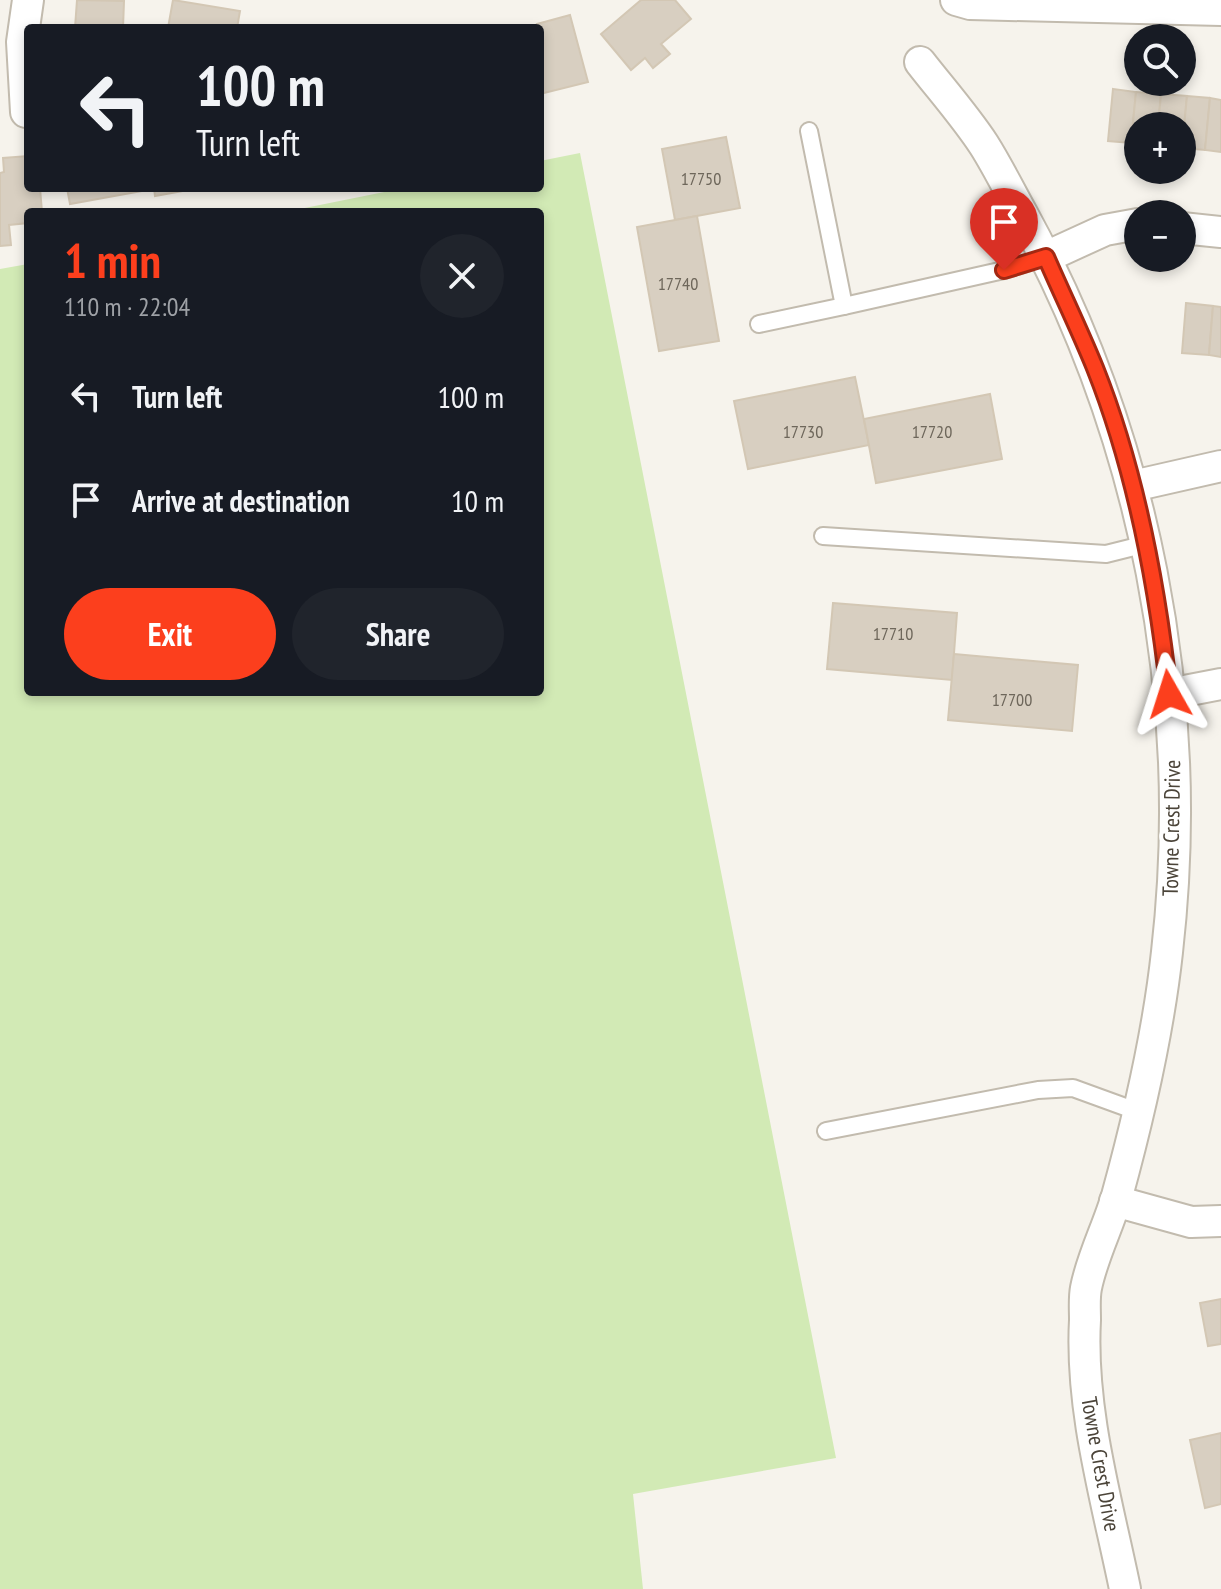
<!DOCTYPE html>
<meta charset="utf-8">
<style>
:root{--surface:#171b24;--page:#20242c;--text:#f1f3f6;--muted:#9ea1a6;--accent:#fc3f1d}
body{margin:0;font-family:"PT Sans Narrow",sans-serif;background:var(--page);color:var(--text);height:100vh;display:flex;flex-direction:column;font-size:30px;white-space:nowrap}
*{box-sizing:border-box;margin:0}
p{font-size:26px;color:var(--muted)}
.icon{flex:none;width:44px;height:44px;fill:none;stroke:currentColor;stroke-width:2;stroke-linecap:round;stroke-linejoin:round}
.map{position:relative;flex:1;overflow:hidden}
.sheet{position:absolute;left:24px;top:208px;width:520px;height:488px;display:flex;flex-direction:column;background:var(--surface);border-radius:8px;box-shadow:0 4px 12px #0003}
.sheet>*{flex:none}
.banner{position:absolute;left:24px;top:24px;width:520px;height:168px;border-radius:8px;box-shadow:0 4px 12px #0003;background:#171b24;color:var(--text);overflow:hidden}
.tools{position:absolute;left:1124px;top:24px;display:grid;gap:16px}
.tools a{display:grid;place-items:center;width:72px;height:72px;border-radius:50%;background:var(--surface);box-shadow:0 4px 12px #0003;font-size:40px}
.pin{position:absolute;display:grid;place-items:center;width:68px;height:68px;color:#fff;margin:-82px -34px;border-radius:50% 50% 50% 0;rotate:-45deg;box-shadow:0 0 8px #0007}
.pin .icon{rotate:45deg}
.me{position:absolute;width:88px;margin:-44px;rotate:354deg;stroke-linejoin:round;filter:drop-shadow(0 0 6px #0008)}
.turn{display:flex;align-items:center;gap:28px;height:168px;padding:0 40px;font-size:36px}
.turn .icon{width:104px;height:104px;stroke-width:2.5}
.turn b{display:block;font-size:56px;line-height:68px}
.round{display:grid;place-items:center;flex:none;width:84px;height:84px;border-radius:42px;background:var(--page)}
.overview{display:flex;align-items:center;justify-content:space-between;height:136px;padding:0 40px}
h1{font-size:48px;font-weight:700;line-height:60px;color:var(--accent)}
.button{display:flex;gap:16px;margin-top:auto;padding:16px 40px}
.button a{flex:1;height:92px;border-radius:48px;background:var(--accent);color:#fff;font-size:32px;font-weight:700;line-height:92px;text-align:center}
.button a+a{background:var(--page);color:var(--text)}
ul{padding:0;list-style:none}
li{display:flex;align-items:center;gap:24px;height:104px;padding:0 40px}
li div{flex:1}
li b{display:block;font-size:30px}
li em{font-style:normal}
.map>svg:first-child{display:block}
.green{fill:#d2eab5}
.building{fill:#d8cfc1;stroke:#d3c7b4;stroke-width:2}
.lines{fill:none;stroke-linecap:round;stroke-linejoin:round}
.service-casing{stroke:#c2bbae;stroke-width:20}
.minor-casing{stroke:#c2bbae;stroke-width:34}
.service{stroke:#fff;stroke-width:16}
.minor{stroke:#fff;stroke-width:30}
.route-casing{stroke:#a42913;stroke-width:20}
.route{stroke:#fc3f1d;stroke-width:14}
.labels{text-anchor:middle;stroke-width:8;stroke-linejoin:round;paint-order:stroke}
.number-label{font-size:18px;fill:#6e675b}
.street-label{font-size:22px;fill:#4b4439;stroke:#fff}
</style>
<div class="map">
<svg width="1221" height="1589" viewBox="0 0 1221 1589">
<rect width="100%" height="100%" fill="#f6f3ec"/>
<!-- green -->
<path class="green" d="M580,153L836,1458L633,1494L643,1589H0V269L28,264V692H540V212H285L404,188H540V161Z"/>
<!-- building -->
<g class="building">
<path d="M77,0L124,1L123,28H75Z"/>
<path d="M173,0L240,11L237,28H168Z"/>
<path d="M641,0H675L691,19L661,44L670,54L653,68L645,58L631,70L601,34Z"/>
<path d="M570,15L588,82L540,94V44L543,43L537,24Z"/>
<path d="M1113,89L1136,92L1131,143L1108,141Z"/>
<path d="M1136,92L1161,94L1158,126H1138V144L1131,143Z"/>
<path d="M1161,94L1187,96L1182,148V126H1158Z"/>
<path d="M1187,96L1210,98L1205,150L1182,148Z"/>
<path d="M1210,98L1221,100V152L1205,150Z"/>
<path d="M726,137L740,208L675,220L662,149Z"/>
<path d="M28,156V188H40L42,212H28V223L9,225L11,245L0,246V173L4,172L3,158Z"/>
<path d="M67,188H141L142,191L70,204Z"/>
<path d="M154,188H199L155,196Z"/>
<path d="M697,216L719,341L659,351L637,227Z"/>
<path d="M1186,303L1213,306L1209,355L1182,353Z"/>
<path d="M1213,306L1221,307V357L1209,355Z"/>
<path d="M855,377L869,445L748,469L734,401Z"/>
<path d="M990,394L1002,459L876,483L864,419Z"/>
<path d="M833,603L957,613L952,680L827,669Z"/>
<path d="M954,654L1078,665L1072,731L948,720Z"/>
<path d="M1221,1299V1344L1208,1346L1200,1303Z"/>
<path d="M1221,1433V1504L1205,1508L1190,1440Z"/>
</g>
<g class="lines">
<!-- service casing -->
<g class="service-casing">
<g id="service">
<path d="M809,131L844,306L1004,270L1046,257"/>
<path d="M759,324L844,306"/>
<path d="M823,536L1106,554L1146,544"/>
<path d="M826,1131L1038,1090L1073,1088L1139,1112"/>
</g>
</g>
<!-- minor casing -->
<g class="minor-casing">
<g id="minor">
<path d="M956,0L970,4L1221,10"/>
<path d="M920,62C941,89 965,116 984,145C998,167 1010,192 1023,215C1145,438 1196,699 1167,952C1158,1035 1139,1116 1117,1196C1108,1227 1092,1257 1086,1288C1084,1298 1085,1309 1085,1320C1080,1410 1107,1501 1125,1589"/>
<path d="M26,112L22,42L28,0"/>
<path d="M1182,228L1221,232"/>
<path d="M1046,257L1105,230L1138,224"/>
<path d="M1133,486L1221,466"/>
<path d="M1169,694L1221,684"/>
<path d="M1115,1201L1191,1222L1221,1221"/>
</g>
</g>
<!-- service -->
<use href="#service" class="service"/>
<!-- minor -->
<use href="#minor" class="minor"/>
</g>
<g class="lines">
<!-- route casing -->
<g class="route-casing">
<path id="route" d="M1004,270L1046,257C1062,294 1080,331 1095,368C1136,471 1157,584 1169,694"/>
</g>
<!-- route -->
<use href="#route" class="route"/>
</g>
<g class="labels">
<!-- number labels -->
<g class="number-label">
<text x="701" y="185">17750</text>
<text x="678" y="290">17740</text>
<text x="803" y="438">17730</text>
<text x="932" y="438">17720</text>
<text x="893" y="640">17710</text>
<text x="1012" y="706">17700</text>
</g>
<!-- street labels -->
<g class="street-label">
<text transform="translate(1171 828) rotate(-89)" y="8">Towne Crest Drive</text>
<text transform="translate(1101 1464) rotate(80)" y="8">Towne Crest Drive</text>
</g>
</g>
</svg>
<div class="tools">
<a><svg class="icon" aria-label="search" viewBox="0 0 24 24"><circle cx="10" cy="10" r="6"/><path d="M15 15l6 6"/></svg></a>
<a>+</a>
<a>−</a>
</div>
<div class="pin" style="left:1004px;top:270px;background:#d93025"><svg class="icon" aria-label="arrive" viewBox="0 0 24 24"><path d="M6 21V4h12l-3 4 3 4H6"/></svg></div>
<svg class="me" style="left:1169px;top:694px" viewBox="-20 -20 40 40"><path d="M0-17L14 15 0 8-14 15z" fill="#fc3f1d" stroke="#fff" stroke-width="4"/></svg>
<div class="banner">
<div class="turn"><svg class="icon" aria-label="left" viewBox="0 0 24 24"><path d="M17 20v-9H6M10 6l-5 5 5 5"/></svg><div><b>100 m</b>Turn left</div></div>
</div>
<section class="sheet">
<div class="overview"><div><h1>1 min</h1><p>110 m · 22:04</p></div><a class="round"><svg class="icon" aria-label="close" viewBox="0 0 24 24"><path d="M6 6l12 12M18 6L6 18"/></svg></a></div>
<ul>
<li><svg class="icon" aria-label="left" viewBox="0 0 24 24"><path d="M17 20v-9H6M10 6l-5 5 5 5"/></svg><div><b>Turn left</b></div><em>100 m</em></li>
<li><svg class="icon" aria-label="arrive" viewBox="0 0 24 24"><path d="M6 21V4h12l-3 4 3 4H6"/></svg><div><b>Arrive at destination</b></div><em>10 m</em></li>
</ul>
<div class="button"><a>Exit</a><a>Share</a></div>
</section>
</div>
